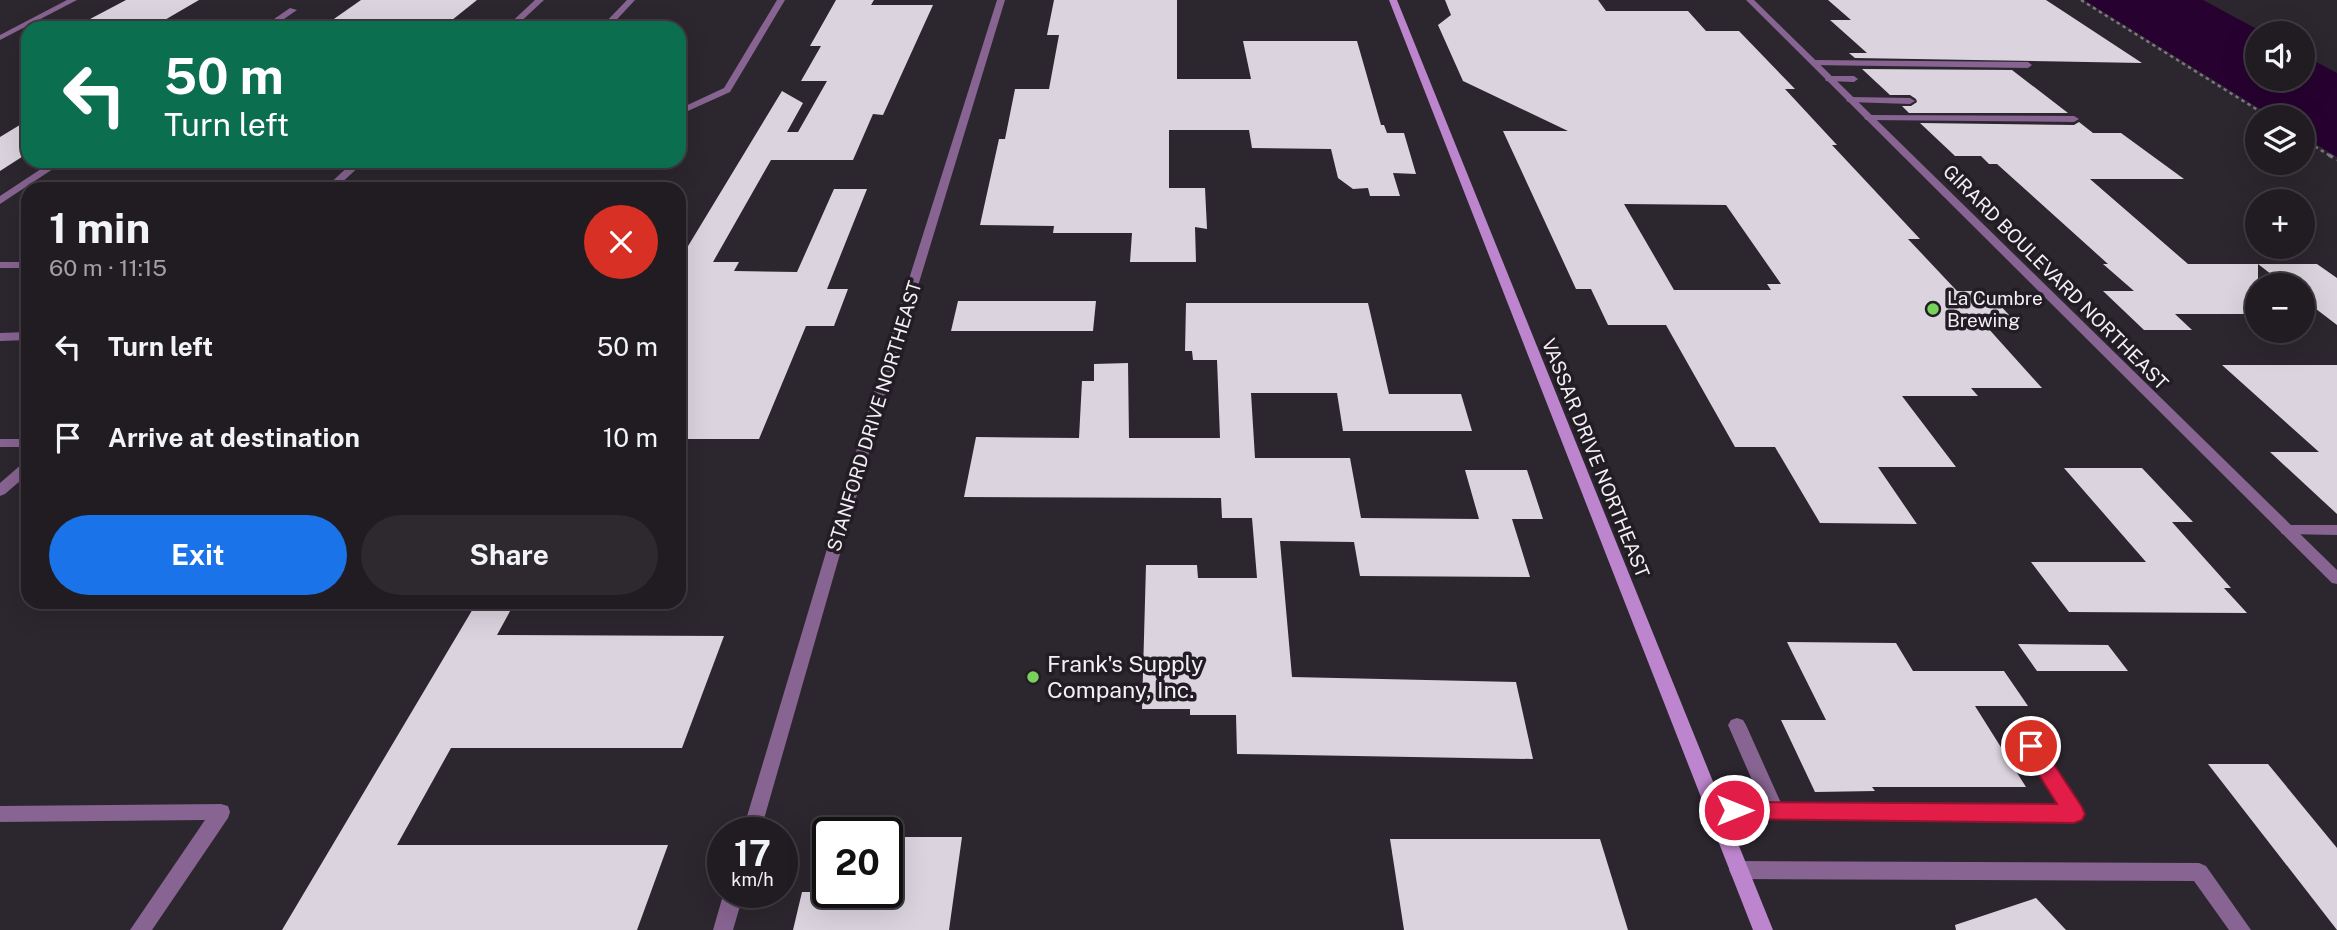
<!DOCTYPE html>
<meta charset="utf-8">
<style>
:root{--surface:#211c22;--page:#2d292f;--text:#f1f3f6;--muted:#a2a1a5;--line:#3e3a40;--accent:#1a73e8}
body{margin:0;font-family:"Public Sans",sans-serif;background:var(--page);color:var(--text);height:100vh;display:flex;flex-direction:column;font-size:26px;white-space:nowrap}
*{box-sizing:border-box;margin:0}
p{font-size:23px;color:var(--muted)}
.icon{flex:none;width:38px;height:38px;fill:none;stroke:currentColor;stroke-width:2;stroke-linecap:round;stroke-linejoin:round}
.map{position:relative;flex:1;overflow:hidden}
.side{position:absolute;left:21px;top:182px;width:665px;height:427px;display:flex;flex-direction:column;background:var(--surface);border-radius:21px;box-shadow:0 7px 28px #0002,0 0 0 2px var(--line)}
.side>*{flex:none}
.banner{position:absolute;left:21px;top:21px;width:665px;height:147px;border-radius:21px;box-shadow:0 7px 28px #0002,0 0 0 2px var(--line);background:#0b6e4f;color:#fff;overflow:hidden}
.tools{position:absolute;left:2245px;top:21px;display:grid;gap:14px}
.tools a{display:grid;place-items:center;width:70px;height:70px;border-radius:50%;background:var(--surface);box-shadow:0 7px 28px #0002,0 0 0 2px var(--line);font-size:35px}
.speed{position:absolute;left:707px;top:817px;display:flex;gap:14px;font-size:35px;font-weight:700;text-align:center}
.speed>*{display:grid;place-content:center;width:91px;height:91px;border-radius:50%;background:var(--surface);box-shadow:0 7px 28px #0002,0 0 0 2px var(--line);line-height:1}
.speed small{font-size:18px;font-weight:400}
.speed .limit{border:4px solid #111;border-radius:10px;background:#fff;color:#111}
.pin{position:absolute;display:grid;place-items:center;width:60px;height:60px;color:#fff;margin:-30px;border:4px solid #fff;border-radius:50%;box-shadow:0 2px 7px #0007}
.me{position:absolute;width:77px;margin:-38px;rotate:90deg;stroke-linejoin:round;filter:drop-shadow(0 0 5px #0008)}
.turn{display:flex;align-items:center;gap:24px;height:147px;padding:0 28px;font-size:32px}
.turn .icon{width:91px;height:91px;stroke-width:2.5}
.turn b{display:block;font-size:49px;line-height:60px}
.round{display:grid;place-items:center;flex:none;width:74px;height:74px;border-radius:37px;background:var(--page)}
.headline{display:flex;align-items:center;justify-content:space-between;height:119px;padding:0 28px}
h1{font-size:42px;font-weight:700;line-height:52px}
.button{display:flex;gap:14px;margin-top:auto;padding:14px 28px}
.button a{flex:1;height:80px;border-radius:42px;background:var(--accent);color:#fff;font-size:28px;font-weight:700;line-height:80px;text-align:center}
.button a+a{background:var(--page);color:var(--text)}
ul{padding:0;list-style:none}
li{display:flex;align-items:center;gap:21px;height:91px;padding:0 28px}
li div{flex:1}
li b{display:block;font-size:26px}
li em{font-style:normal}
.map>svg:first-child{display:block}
.water{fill:#270230}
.building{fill:#dbd4de;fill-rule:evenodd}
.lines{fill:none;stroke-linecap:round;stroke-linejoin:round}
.path-far1{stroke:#7c777e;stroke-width:2.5;stroke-dasharray:3.5 3.5;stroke-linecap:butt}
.path{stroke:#7c777e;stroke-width:3.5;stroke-dasharray:4.5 4.5;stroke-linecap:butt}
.lane{fill:#876491;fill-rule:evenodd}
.street{fill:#876491;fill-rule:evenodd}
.secondary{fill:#bd85cd;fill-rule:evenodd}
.route{fill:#e11d48;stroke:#92132f;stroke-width:2}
.poi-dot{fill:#76d25a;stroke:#221d24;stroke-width:2.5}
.labels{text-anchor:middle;stroke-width:7;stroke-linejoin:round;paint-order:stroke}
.street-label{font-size:19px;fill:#f3eff4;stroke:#221d24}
.poi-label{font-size:19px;fill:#f3eff4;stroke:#221d24;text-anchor:start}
.near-poi-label{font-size:23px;fill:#f3eff4;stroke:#221d24;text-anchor:start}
</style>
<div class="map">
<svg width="2337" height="930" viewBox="0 0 2337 930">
<rect width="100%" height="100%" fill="#2c262e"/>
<!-- water -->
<path class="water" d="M2084,0H2203L2264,33H2258V79H2303V55L2337,73V157L2303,136V117H2273Z"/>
<!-- building -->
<g class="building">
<path d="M126,0H199L151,28H73Z"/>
<path d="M361,0H477L442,28H321Z"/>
<path d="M836,0H874L871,5H933L883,115L873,114L853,160H771L713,262H739L734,271L797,272L834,189H867L827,289H848L834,326H806L759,439H679V261L782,91L803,103L787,132H798L827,81H801L821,46H810Z"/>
<path d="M1054,0H1177V79H1251L1243,41H1357L1381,125H1384L1387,133H1404L1416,174L1393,173L1400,196H1370L1368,188L1353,189L1338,178L1331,149L1252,148L1249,130H1169V188H1205L1207,229L1195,227L1196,262H1130L1132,233H1053L1054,226L980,225L999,139H1005L1015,89H1049L1059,35H1047Z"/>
<path d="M1445,0H1598L1606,11H1688L1706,31H1739L1795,89H1785L1837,145H1832L1920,239H1908L1957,291H1987L2020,327H1987L2042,388H1971L1978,396H1902L1956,467H1878L1917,524L1820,523L1775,447H1735L1666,325H1608L1591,289H1576L1503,131H1568L1463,81L1438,25L1451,15ZM1624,204L1726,205L1781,284H1767L1771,290H1674Z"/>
<path d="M1828,0H2046L2142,63L1855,58L1849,53H1867L1830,20H1851Z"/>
<path d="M1862,69L2012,70L2068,113H1909L1902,106H1911L1917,102L1916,99L1910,95H1890Z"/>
<path d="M28,120V153L0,171V137Z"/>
<path d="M2079,122L2093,133H2121L2184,179H2090L2188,264H2317L2337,278V325L2303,299V285H2285L2258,264V314H2175L2192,330H2144L2103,291H2134L2103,264H2108L1997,164H1989L1981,156H1955L1920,123L2074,125Z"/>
<path d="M958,301H1096L1093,331H951Z"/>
<path d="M1186,303H1368L1389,394H1461L1472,431H1343L1337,393H1251L1255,458H1350L1361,518L1479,519L1465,470H1527L1543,519H1512L1530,577L1360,576L1354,542L1280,541L1292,677L1516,682L1533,759L1237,754L1236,715H1190V709H1142L1146,565H1197L1198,578H1257L1252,518H1222L1221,498L964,497L976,437L1079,438L1082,381H1094V364L1128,363L1129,438H1220L1217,360H1193L1192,351H1185Z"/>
<path d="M2222,365H2337V514L2270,452H2319Z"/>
<path d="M2064,468H2142L2193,522H2172L2231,588H2224L2247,613L2069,612L2031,562H2146Z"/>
<path d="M477,602H515L497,635L724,636L682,748H451L397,845H668L637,930H282Z"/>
<path d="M1787,642L1896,643L1913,671H2004L2028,706H1975L2026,787H1872L1875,791L1815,792L1781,720H1826Z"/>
<path d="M2018,644L2108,645L2128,671H2037Z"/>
<path d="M2208,764H2268L2337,848V930Z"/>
<path d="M887,837H962L949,930H793L802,892H887Z"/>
<path d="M1390,839H1600L1628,930H1404Z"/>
<path d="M2036,898L2066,930H1956L1955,925Z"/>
</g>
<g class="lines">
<!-- path-far1 -->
<g class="path-far1">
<path d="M2081,0L2269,117"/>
<path d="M2303,139L2332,157"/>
</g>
<!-- path -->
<path class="path" d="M2329,155L2337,160"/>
<!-- lane -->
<g class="lane">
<path d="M535,0H544L514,28H505Z"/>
<path d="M627,0H635L609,28H600Z"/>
<path d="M777,0H785L730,92L679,115V109L724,88Z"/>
<path d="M290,8L297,10L271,28H261Z"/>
<path d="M1814,60L2028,62L2032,65L2028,68L1811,65V61Z"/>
<path d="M1829,76H1854L1858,79L1854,82L1826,81L1825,79Z"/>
<path d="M1851,97L1910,98L1915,101L1910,104L1848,102L1846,100Z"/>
<path d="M1869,115L2074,116L2079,119L2074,122L1866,120L1864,118Z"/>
<path d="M679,132L687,136L682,143L679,144Z"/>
<path d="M53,161H65L0,204V196Z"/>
<path d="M354,161H365L335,189H324Z"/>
<path d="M484,161L500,162L663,161L651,167L498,168Z"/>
<rect x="0" y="262" width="28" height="6"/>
<path d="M28,332V340L0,341V333Z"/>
<rect x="0" y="439" width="28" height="8"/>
<path d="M28,462V474L5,494L0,496V483L23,463Z"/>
<path d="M2287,525H2337V535L2282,534L2280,530Z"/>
<path d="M1737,718L1743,720L1746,725L1781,803L2060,806L2022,746L2025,741L2031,739L2037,741L2084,814L2082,820L2075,822L1716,818L1709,816L1707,810L1709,804L1716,802L1762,803L1728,725L1731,720Z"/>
<path d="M221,804L228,806L230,812L228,818L152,930H130L205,820L0,822V806Z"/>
<path d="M1739,861L2199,863L2206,866L2251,930H2229L2194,881L1739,879L1732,876L1729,870L1732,864Z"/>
</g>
<!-- street -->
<g class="street">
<path d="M67,0H77L0,40V35Z"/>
<path d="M997,0H1005L897,355L760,833H742L885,355Z"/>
<path d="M1746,0H1754L2337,570V584L2332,583Z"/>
<path d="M724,892H744L733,930H713Z"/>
</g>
<!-- secondary -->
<path class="secondary" d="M1389,0H1397L1773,930H1753Z"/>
</g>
<!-- route -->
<path class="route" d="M2031,738L2038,740L2082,807L2085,814L2082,820L2074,823L1734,819L1727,817L1723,810L1727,804L1734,802L2057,804L2021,746L2024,740Z"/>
<!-- markers -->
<g class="poi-dot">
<circle cx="1933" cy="309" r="7"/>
<circle cx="1033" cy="677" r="7"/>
</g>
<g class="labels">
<!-- street labels -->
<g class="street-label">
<text transform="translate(2056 277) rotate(45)" y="7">GIRARD BOULEVARD NORTHEAST</text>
<text transform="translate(874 416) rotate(-73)" y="7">STANFORD DRIVE NORTHEAST</text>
<text transform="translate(1596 458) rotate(68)" y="7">VASSAR DRIVE NORTHEAST</text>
</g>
<!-- poi labels -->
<g class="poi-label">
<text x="1947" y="305">La Cumbre<tspan x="1947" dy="22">Brewing</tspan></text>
</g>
<!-- near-poi labels -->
<g class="near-poi-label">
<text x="1047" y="672">Frank's Supply<tspan x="1047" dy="26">Company, Inc.</tspan></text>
</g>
</g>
</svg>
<div class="tools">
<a><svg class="icon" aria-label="sound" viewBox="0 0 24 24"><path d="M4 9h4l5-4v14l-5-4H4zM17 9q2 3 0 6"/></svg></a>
<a><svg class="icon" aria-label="layers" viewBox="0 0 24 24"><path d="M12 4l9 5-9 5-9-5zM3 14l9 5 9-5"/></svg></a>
<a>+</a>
<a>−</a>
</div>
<div class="speed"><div>17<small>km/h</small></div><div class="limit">20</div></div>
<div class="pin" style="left:2031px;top:746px;background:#d93025"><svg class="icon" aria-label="arrive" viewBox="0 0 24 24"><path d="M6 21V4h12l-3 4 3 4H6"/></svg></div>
<svg class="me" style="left:1734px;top:810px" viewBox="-20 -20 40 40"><circle r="17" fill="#e11d48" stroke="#fff" stroke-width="3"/><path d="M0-11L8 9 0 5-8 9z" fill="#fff"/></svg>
<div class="banner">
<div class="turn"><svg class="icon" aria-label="left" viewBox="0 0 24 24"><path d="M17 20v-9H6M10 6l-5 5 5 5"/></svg><div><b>50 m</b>Turn left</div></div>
</div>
<section class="side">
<div class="headline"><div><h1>1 min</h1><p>60 m · 11:15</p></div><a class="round" style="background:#d93025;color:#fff"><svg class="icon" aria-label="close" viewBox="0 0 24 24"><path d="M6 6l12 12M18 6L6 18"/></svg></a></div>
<ul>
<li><svg class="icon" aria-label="left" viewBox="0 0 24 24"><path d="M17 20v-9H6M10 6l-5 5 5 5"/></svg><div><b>Turn left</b></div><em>50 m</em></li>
<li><svg class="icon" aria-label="arrive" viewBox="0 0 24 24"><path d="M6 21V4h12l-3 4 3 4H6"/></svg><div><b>Arrive at destination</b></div><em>10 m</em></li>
</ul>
<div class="button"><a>Exit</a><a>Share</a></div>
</section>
</div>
